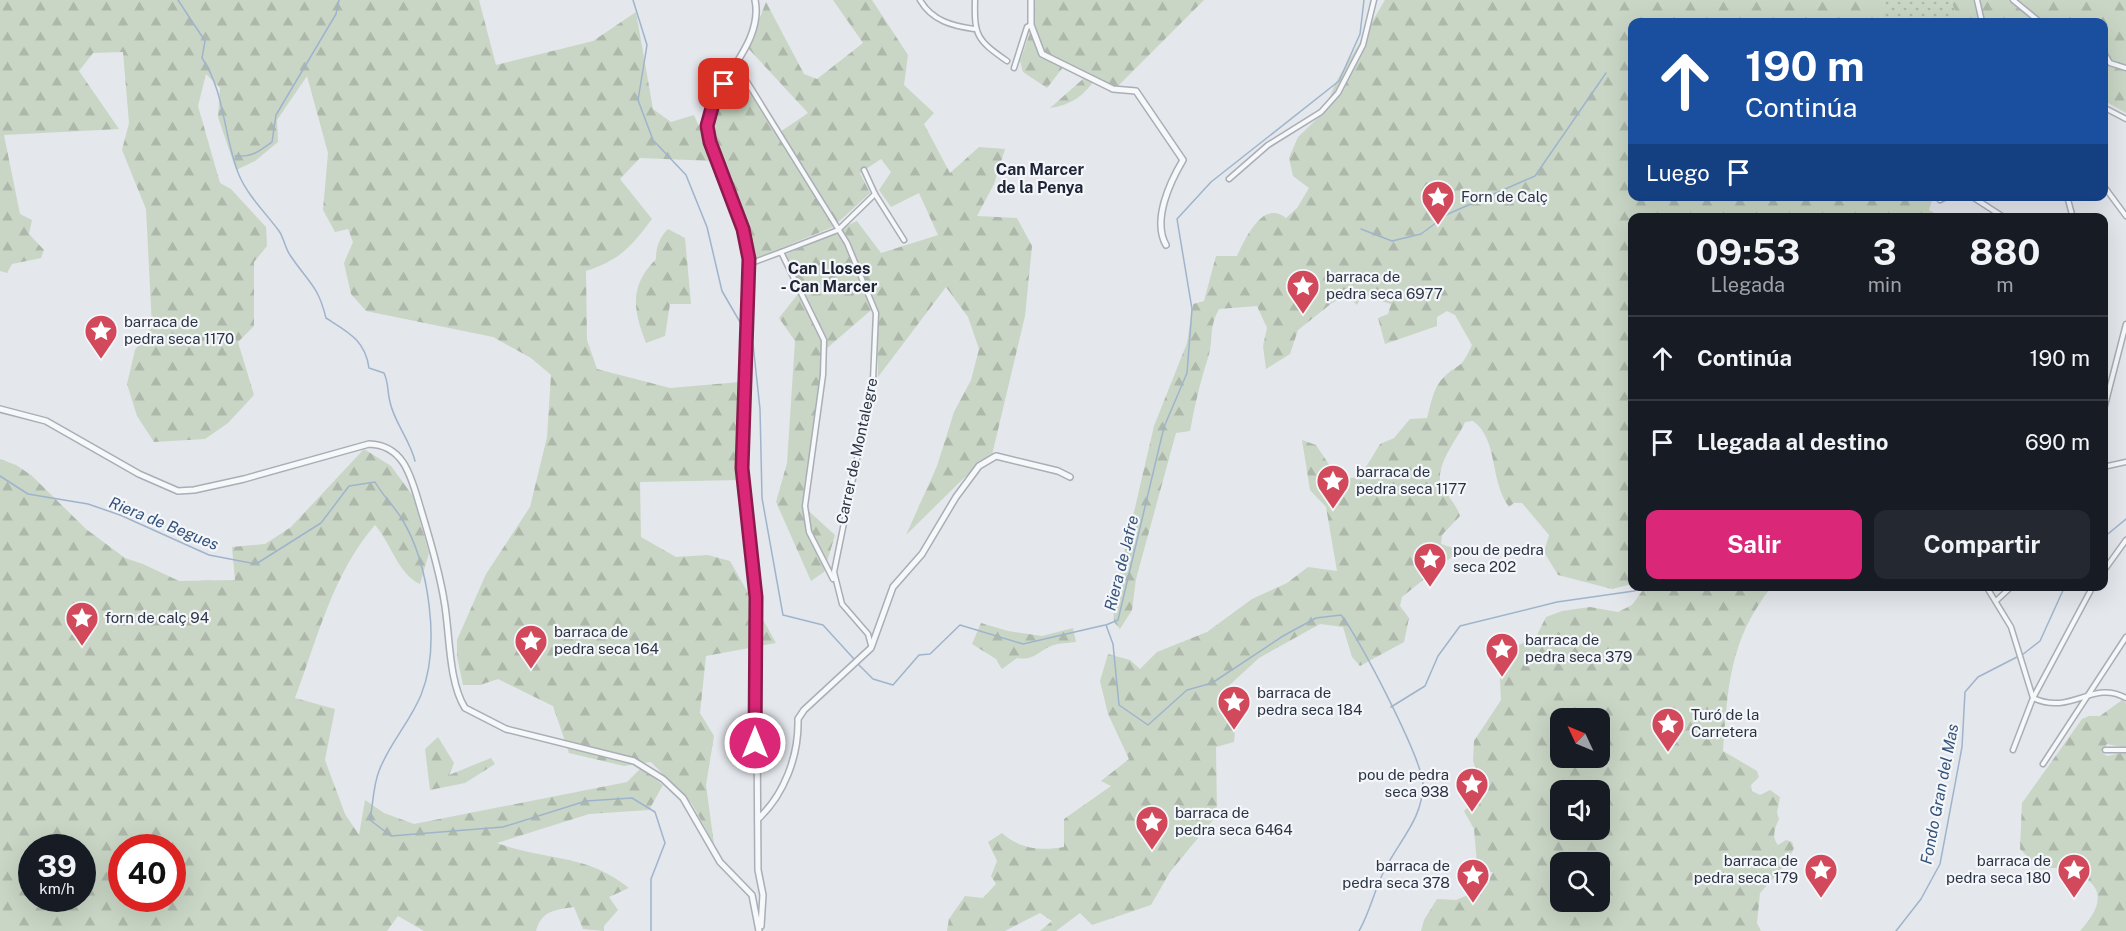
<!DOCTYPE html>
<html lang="es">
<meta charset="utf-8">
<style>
:root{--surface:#171b24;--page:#242831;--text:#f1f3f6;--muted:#9ea1a6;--line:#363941;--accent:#db2777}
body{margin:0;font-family:"Public Sans",sans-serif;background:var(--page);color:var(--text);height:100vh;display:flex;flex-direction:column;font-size:22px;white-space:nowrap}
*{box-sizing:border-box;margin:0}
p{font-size:20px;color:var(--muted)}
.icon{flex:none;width:33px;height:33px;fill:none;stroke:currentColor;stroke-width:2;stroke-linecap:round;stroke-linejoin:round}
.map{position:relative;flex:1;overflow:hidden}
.drawer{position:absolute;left:1628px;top:213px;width:480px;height:378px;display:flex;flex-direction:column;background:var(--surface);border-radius:12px;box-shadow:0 6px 24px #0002}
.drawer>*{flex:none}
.top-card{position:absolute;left:1628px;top:18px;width:480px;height:183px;border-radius:12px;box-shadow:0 6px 24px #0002;background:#1a4fa0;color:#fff;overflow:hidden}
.needle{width:39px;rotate:314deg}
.tools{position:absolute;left:1550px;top:708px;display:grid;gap:12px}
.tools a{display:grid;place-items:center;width:60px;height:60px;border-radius:12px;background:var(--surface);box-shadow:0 6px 24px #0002;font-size:30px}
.speed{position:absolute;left:18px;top:834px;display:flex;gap:12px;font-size:30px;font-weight:700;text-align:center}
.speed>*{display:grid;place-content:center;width:78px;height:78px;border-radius:50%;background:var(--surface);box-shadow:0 6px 24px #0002;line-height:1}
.speed small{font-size:15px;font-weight:400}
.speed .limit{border:9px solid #d22;background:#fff;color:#111}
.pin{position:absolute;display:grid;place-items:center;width:51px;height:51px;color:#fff;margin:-26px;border-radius:12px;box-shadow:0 3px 9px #0006}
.me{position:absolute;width:66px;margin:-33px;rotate:0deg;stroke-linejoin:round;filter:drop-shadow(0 0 4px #0008)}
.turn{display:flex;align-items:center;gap:21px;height:126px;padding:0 18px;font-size:27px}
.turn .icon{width:78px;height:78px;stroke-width:2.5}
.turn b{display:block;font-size:42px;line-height:51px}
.then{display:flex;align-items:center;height:57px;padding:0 18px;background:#0003;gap:12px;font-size:22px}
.eta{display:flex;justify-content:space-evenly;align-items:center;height:102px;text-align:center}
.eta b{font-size:36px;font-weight:700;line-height:42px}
.button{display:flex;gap:12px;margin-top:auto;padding:12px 18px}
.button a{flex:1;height:69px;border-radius:12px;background:var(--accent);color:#fff;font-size:24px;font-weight:700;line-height:69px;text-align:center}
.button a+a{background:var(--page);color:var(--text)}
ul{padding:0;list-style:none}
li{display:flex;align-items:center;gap:18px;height:84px;padding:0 18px;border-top:2px solid var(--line)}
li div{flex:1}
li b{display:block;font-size:22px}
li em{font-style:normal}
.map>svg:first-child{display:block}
.grass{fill:url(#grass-dots)}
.forest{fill:url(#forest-firs);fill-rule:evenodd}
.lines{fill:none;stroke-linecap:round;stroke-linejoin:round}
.stream{stroke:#9fb4cc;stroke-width:1.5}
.minor-casing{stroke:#a9aeb7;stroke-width:7}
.tertiary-casing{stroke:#a9aeb7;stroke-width:8}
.minor{stroke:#f7f8fa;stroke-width:4}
.tertiary{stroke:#f7f8fa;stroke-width:5}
.route-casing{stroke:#8e194d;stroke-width:15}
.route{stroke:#db2777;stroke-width:10}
.labels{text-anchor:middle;stroke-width:4.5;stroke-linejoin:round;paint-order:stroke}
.poi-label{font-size:15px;fill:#2b3445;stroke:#f4f6f9;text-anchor:start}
.street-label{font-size:15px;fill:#2b3445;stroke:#f4f6f9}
.neighbourhood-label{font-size:16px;font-weight:bold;fill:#1d2536;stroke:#f4f6f9}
.water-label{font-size:16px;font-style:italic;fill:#34527a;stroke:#f4f6f9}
</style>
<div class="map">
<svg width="2126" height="931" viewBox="0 0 2126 931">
<defs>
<pattern id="grass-dots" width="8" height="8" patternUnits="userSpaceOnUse" patternTransform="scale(1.5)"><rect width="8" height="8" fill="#c9d6c5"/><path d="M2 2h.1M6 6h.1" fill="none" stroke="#adb8ab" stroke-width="1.8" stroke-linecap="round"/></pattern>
<pattern id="forest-firs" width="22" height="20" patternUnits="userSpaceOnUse" patternTransform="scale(1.5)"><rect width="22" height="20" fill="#c9d6c5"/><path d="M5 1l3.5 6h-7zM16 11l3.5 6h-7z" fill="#adb8ab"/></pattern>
</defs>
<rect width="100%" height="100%" fill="#e4e7ec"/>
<!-- grass -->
<path class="grass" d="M1885,0H1950L1961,22H1879Z"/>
<!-- forest -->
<g class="forest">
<path d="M0,0H479L496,65L593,41L636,12L653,109L671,122L694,115L714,161L640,158L620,179L652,219C631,247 620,260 586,271L587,340L597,369L670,388L740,382L741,480L640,482L641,537L676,557L708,555L730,561L776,643L706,656L700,713L714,736L706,785L714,844L692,804L651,762L624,766L569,753L553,706L498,679L480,685H463L457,656V640L486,574L530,507L547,437L551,375L531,358L493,337L366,311L351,294L344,263L353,242L348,229L335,232L323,210L328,153L307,76L277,120L278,142L255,161L236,170L218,117L220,88L206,74L198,106L220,183L231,189L266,227L267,246L254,262V326L238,342L254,395L228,423L205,439L154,442L137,416L127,384L135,350L152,326L146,209L122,150L129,123L123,52L93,53L79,71L119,129L4,135L20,214L32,220L29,234L44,250L41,258L12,264L7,273L0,271Z"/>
<path d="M833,0H872L908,55L904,85L934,113L924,124L950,173L979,147L1005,149L994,184L977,216L1017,218L1032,246L1025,316L992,455L964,478L906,535L937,466L954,412L971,380L979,349L968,317L946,287L878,377L877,305L826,349L802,505L835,535L824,572L811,581L776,502L787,463L795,341L779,318L801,290L785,255L857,221L881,253L938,235L919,193L891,207L879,190L891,172L881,159L860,173L870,193L833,227L754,259L743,210L707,125L725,86L737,69L777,134L808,113L748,48L766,2L804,74L817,79L863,43Z"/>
<path d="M1033,0H1204L1111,93L1096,78C1085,95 1070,106 1050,108L1083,79L1064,66L1047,88L1023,72L1020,61L1033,24Z"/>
<path d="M1385,0H1885L1879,22H1632V196L1933,197L1929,210L1943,218H1632V584L1612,589L1558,575L1544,552L1549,535L1522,503H1514L1509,507C1489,480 1499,440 1473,421L1465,422C1458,439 1431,469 1443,488C1449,498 1456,504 1460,516L1442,535L1441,544L1453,548L1454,555L1402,597L1400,606L1409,618L1404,642L1360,666L1352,657L1343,627L1320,624L1259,658L1222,692L1235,730L1234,742L1216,747L1217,815L1170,872L1151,905L1092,925L1080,913L1056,931H1040L1052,921L1040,913L1005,931H947L949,919L965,896L983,898L996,884L991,876L997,861L988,842L1002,833C1019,849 1041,851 1064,847V819L1111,786L1101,781L1129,759L1108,714L1100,681L1108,654L1130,660L1140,669L1157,652L1207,632L1252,599L1287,583L1308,567L1337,571L1326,507L1310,490L1302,440L1316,445L1328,463L1343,479L1360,477L1380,444L1394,438L1410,419L1427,418C1431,404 1433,387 1444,377C1461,361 1460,371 1472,345L1455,315L1447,311L1437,317V326L1385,344L1378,318L1388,314L1391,304L1362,295L1357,305L1347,295L1332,303L1298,330L1290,354L1266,369L1263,346L1267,328L1257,306L1219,309C1208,329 1214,339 1208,358C1200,382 1195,405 1190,431L1176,433L1136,579L1132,610L1120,629L1114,622L1113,602L1154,426L1187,343L1193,304L1204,301L1216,256H1237C1245,239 1263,199 1286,218L1297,208L1309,188L1293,176L1289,158L1298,137L1323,113L1336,82Z"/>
<path d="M1950,0H2126V113L2103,100V22H1961Z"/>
<path d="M668,229L685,238L691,304H670L665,336L646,343C633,310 629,286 656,259C656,247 659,238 668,229Z"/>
<path d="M364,449L391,466L413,496L429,553L420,584C398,574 391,543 375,525C333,573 317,639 295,698L335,709L325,760L345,814L359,835L365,800L384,813L414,824L627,782L641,768L663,785L649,810L589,814L497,843C546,861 586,853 629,888L609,897L618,910L604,926V931L583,929L574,907C555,910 542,910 536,931H424L398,916L387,931H0V459L16,465L31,475L86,529L125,558L143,564L179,581L235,580L232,547L265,544L291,527ZM32,848H82V898H32ZM122,848H172V898H122Z"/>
<path d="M1645,587H1771C1729,642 1728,685 1723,751L1757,771L1759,777L1751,785L1752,791L1760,795L1770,790L1780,797L1777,813L1779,819C1775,828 1771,837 1778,845L1786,840L1792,842L1794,848L1786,864L1760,893L1757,923L1761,931H1421L1424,920L1437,899L1456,900L1485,888L1493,872H1482L1477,864L1474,829L1464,811L1482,793L1473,760L1474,741L1501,700L1500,679L1507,658L1519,645L1537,635L1546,617L1562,611L1590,607L1618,612L1632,605ZM1560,718H1599V758H1560ZM1560,790H1599V830H1560ZM1560,862H1599V902H1560Z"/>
<path d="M981,623L1008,631L1042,636L1073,628L1076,642C1068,643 1058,643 1051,646C1037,652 1034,661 1017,658L1002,669L996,659L972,644Z"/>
<path d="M2122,700L2126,703V748L2107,744L2101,752L2107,756L2126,752V931H2080C2092,917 2108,897 2089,881C2085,878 2080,878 2076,876C2055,868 2063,867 2040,869L2020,849L2022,803L2082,719L2089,716H2100Z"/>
<path d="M438,737L454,763L449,775L491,758L495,764L465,783L430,790L425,749Z"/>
</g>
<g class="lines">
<!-- stream -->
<g class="stream">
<path d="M178,0L205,41L202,58C226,94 223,136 239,175C248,196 265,212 279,231C284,238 285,248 290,255C308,282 318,285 326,318C348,332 365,340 369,368L384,373C389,384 387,391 390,402C394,422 410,440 415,461"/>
<path d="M633,0L647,45L638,100L653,140L686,175L707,227L722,291L744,329"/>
<path d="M235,156C251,158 260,151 272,142L276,115L336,14L339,0"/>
<path d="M1361,229L1392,241L1421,234L1448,214L1535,176L1606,73"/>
<path d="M749,338L753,344L760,409L762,498L783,615L823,625L854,659"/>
<path d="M0,476L28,494L88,504L120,515L209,555L256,564L321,523L349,486L375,482C383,496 394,506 402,519C429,564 441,646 421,695C410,722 389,744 379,771C373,786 373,805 370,820L391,836L503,827L586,801L632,798L655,812L665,843L651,879V931"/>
<path d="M2103,538L2126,519"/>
<path d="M2022,655L2040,641L2065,586"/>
<path d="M857,663L873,679L893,685L919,655L930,654L960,625L1023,644L1105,625"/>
<path d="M1391,707L1425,686L1438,656L1460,626L1557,602L1634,591L1643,586"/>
<path d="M1359,931C1370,912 1374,891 1384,871C1398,842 1423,819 1423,784C1422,759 1359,637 1341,615L1316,618L1283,636L1212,683L1187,690L1148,725L1119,705L1113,644L1106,625L1118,620L1164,427L1187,373L1192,309L1177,219L1211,182L1339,81L1360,34L1364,0"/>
<path d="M1896,931L1921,899L1940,864L1962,747L1965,692L1978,677L2017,657"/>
</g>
<!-- minor casing -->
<g class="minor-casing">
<g id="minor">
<path d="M920,0C932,21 953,26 974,29"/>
<path d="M975,0C974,36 977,40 1007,61"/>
<path d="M1977,0L1982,22"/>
<path d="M2013,0L2040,22"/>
<path d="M2078,22H2085"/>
<path d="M2103,51L2110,63L2126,68"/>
<path d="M736,64L847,243L876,313L873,380L834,572L842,604L868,634L871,645"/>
<path d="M1014,68L1027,27L1031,25"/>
<path d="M2103,107L2126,119"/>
<path d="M864,170L875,194L904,240"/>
<path d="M1229,179L1268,145L1321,112L1338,93L1363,45L1374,0"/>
<path d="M2103,185L2126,216"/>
<path d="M1971,196L2005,218"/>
<path d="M2067,196L2073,218"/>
<path d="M1940,200L1948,196"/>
<path d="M781,252L838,230L875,194"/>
<path d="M749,264L781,252L824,340L823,375L805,506L809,532L833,579"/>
<path d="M2103,413L2126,324"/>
<path d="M2103,467L2126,462"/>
<path d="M2103,572L2126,540"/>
<path d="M1986,586L2011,627L2033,698"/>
<path d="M1996,601L2012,586"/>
<path d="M2033,698C2072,716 2092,679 2126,698"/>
<path d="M2013,750L2033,698L2093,586"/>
<path d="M2105,750H2126"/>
<path d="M2043,764L2126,637"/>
</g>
</g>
<!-- tertiary casing -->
<g class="tertiary-casing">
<g id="tertiary">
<path d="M755,0C764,43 717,79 707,118C702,140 721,168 729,188C737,212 745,235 749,259L742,468L756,597L758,870L763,895L761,926"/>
<path d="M1031,0V25L1042,54L1113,89L1136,91L1183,160C1170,182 1152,220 1166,245"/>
<path d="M0,409L46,421L139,474L178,491L194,490L244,479L369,444C406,445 412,481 421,510C430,540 439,569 444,600C450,632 448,681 465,708L506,729L634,761L663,779L683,798L720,862L752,895L759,931"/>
<path d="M758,819C784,795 799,756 798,719L804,710L871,648L893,587L922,554L956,497L979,466L996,456L1058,471L1070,477"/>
</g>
</g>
<!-- minor -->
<use href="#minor" class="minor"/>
<!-- tertiary -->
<use href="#tertiary" class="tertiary"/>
</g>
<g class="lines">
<!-- route casing -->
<g class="route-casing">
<path id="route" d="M724,84L713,104L707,126L710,142L743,229L749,259L742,468L756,597L755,743"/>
</g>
<!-- route -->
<use href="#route" class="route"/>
</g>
<!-- icons -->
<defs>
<g id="sight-pin" transform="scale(1.725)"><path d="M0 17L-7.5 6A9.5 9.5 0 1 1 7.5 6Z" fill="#d1495b" stroke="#f4f6f9"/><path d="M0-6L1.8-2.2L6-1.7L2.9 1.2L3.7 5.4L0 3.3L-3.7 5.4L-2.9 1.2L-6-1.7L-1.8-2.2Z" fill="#fff"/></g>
</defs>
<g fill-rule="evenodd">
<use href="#sight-pin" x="1438" y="197"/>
<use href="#sight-pin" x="1303" y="286"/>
<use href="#sight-pin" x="101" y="331"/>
<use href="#sight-pin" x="1333" y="481"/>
<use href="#sight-pin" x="1430" y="559"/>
<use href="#sight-pin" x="82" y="618"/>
<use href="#sight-pin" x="531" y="641"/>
<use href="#sight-pin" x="1502" y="649"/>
<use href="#sight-pin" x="1234" y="702"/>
<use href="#sight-pin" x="1668" y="724"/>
<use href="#sight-pin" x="1472" y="784"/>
<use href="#sight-pin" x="1152" y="822"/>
<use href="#sight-pin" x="1821" y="870"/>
<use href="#sight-pin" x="2074" y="870"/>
<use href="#sight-pin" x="1473" y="875"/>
</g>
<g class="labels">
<!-- poi labels -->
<g class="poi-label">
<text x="1461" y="202">Forn de Calç</text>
<text x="1326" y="282">barraca de<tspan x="1326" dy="17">pedra seca 6977</tspan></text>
<text x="124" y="327">barraca de<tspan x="124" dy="17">pedra seca 1170</tspan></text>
<text x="1356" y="477">barraca de<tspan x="1356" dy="17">pedra seca 1177</tspan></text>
<text x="1453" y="555">pou de pedra<tspan x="1453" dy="17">seca 202</tspan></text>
<text x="105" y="623">forn de calç 94</text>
<text x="554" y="637">barraca de<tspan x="554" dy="17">pedra seca 164</tspan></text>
<text x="1525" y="645">barraca de<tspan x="1525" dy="17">pedra seca 379</tspan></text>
<text x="1257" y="698">barraca de<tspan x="1257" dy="17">pedra seca 184</tspan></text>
<text x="1691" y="720">Turó de la<tspan x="1691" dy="17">Carretera</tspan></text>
<text x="1449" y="780" text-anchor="end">pou de pedra<tspan x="1449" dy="17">seca 938</tspan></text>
<text x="1175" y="818">barraca de<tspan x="1175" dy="17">pedra seca 6464</tspan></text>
<text x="1798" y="866" text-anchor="end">barraca de<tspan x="1798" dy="17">pedra seca 179</tspan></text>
<text x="2051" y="866" text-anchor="end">barraca de<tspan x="2051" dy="17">pedra seca 180</tspan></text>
<text x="1450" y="871" text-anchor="end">barraca de<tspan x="1450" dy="17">pedra seca 378</tspan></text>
</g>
<!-- street labels -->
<g class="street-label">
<text transform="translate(857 451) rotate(-78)" y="5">Carrer de Montalegre</text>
</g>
<!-- neighbourhood labels -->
<g class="neighbourhood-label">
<text x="1040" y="175">Can Marcer<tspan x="1040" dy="18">de la Penya</tspan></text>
<text x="829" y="274">Can Lloses<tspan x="829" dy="18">- Can Marcer</tspan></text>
</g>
<!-- water labels -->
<g class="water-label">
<text transform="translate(164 523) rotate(22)" y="6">Riera de Begues</text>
<text transform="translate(1121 563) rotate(-76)" y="6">Riera de Jafre</text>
<text transform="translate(1939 794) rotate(-79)" y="6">Fondo Gran del Mas</text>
</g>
</g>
</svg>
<div class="tools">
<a><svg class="needle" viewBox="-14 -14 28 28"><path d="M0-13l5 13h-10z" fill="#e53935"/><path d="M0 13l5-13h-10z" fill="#9ea1a6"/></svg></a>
<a><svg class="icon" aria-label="sound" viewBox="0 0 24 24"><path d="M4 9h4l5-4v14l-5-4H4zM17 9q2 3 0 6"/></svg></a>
<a><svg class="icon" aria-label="search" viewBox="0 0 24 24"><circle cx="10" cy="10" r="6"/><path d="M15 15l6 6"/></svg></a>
</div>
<div class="speed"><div>39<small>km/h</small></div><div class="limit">40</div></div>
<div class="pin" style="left:724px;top:84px;background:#d93025"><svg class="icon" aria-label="arrive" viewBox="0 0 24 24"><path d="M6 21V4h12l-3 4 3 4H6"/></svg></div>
<svg class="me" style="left:755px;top:743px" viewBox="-20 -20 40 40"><circle r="17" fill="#db2777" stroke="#fff" stroke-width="3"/><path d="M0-11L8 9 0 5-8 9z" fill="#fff"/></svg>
<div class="top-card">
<div class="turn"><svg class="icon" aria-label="ahead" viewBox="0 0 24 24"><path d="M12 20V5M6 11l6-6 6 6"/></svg><div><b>190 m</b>Continúa</div></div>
<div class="then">Luego<svg class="icon" aria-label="arrive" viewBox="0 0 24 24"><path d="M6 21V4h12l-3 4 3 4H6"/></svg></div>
</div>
<section class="drawer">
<div class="eta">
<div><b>09:53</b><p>Llegada</p></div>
<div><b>3</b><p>min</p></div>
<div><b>880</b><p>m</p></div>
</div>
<ul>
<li><svg class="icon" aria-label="ahead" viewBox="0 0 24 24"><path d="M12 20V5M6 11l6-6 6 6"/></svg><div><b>Continúa</b></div><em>190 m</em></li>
<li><svg class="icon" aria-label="arrive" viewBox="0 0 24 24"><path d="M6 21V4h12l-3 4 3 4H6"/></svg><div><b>Llegada al destino</b></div><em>690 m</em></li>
</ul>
<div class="button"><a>Salir</a><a>Compartir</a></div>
</section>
</div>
